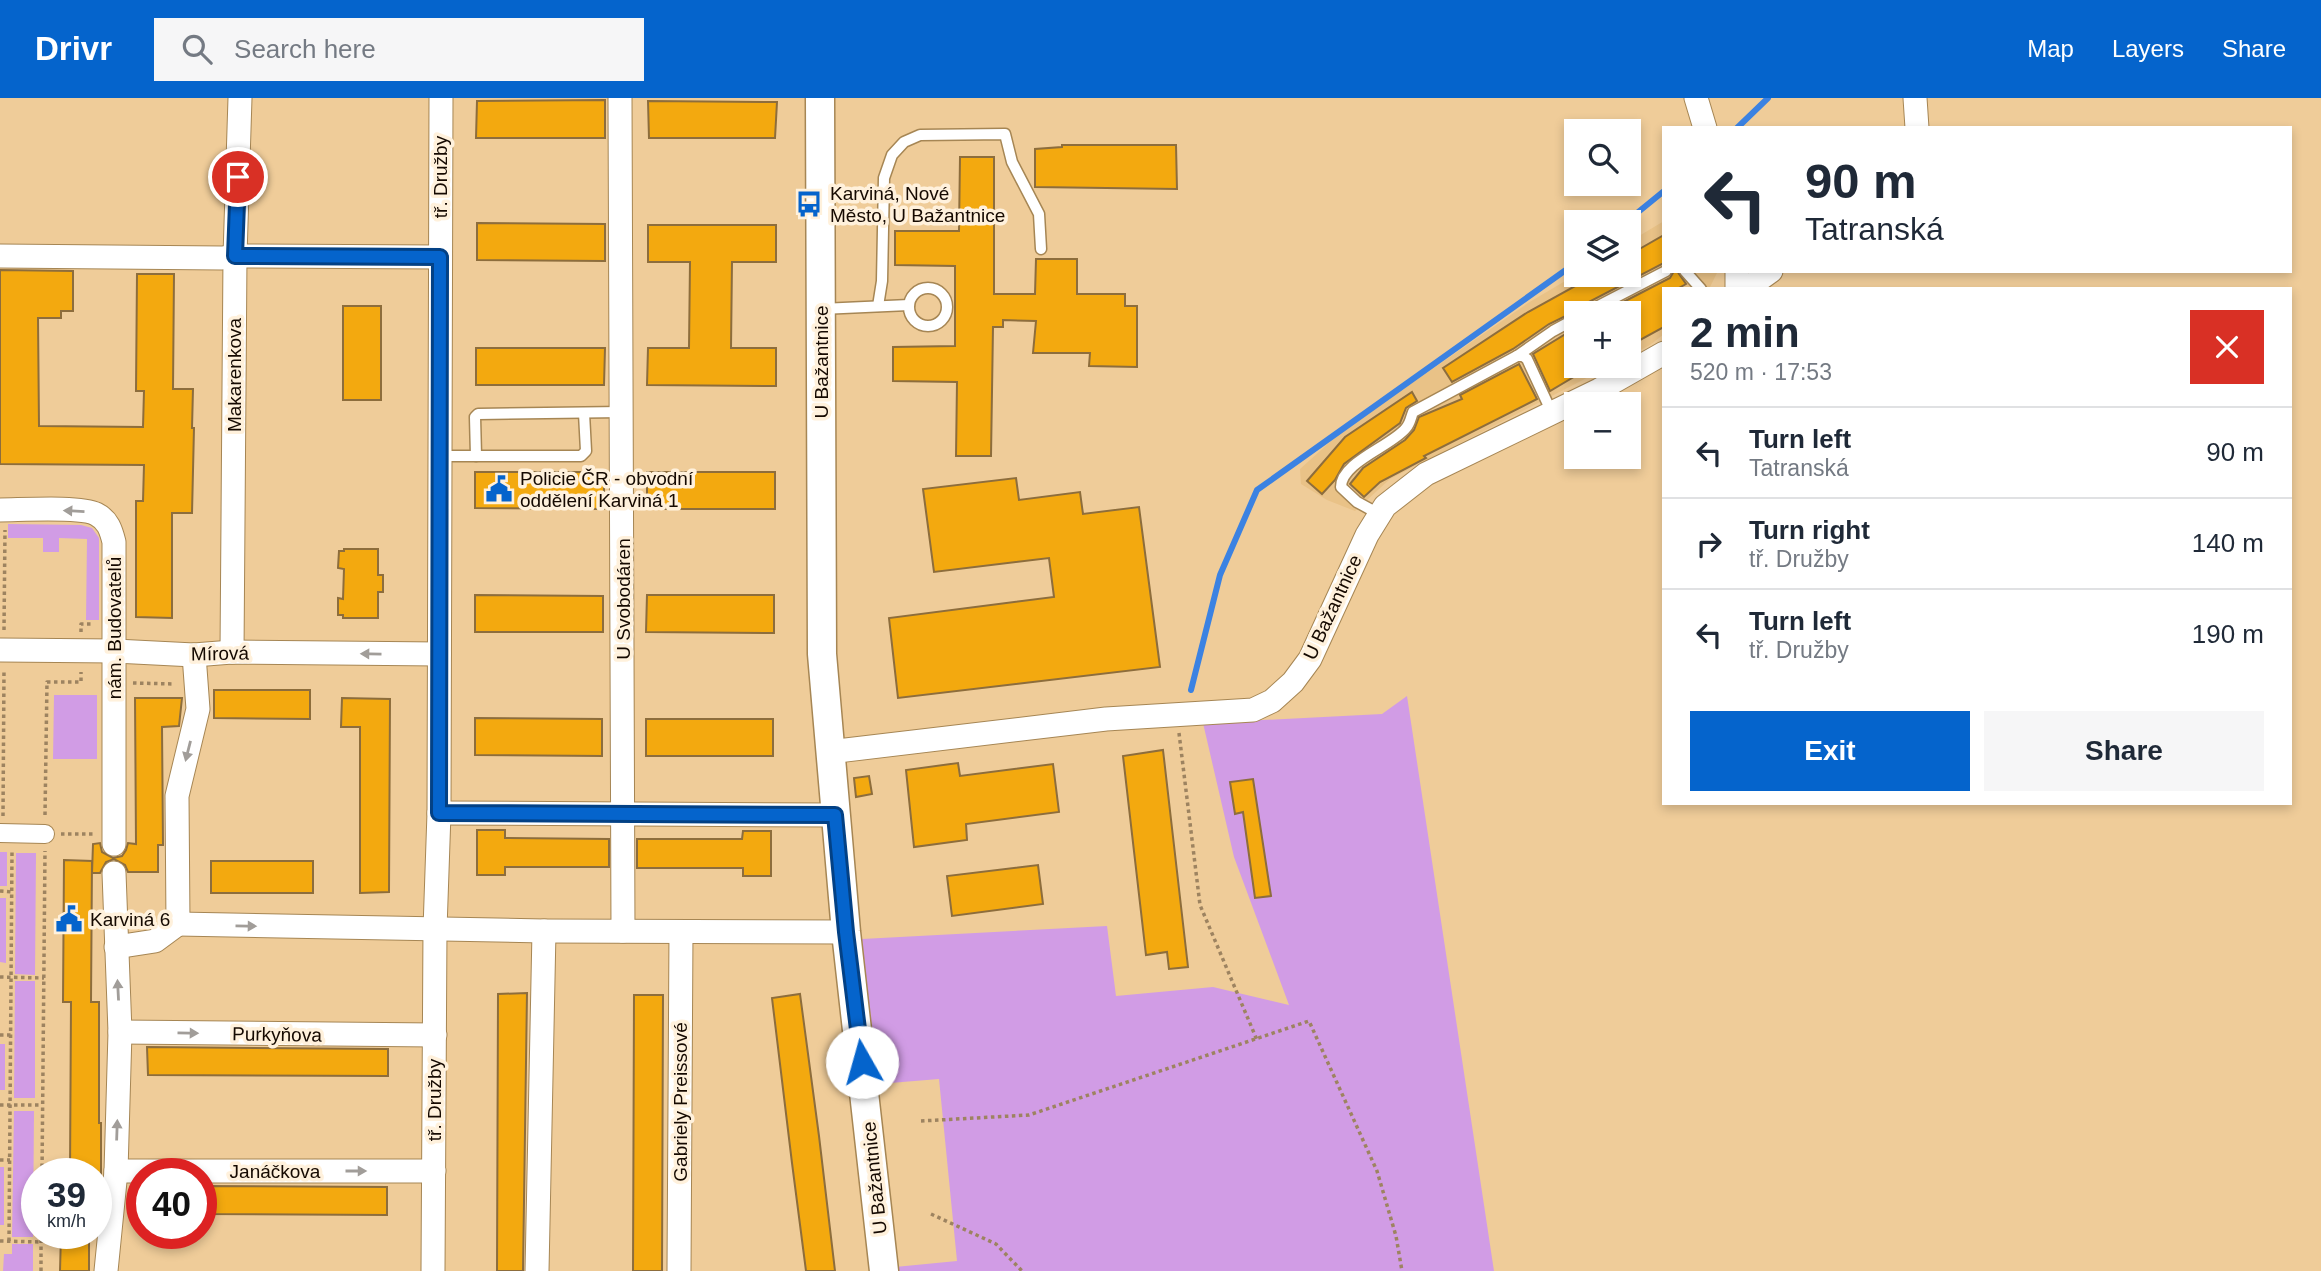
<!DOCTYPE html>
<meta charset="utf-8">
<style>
:root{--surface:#fff;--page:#f6f6f7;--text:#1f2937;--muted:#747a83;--line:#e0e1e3;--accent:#0564cc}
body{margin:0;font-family:Arial,sans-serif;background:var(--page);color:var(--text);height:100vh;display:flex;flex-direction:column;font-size:26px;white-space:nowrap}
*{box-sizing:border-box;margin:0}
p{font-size:23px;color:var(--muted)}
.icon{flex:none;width:38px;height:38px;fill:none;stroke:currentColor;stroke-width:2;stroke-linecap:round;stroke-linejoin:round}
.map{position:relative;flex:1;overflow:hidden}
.details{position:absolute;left:1662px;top:189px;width:630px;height:518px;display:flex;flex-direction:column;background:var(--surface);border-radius:0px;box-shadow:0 4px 10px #0003}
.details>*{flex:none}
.hud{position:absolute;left:1662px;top:28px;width:630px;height:147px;border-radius:0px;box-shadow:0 4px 10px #0003;background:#fff;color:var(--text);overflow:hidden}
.fabs{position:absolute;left:1564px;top:21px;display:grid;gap:14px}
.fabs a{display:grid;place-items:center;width:77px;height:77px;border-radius:0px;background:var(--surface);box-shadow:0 4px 10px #0003;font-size:35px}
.speed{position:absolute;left:21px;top:1060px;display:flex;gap:14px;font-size:35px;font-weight:700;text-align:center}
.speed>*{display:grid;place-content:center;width:91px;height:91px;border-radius:50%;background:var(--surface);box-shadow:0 4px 10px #0003;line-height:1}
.speed small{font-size:18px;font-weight:400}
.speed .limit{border:10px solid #d22;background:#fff;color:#111}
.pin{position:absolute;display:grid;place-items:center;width:60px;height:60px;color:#fff;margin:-30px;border:4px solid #fff;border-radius:50%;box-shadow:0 2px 7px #0007}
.me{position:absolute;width:77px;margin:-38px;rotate:353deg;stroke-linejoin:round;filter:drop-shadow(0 0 5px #0008)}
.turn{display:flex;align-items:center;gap:24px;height:147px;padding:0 28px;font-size:32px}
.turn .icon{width:91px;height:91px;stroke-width:2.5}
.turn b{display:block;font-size:49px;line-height:60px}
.round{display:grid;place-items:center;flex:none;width:74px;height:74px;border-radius:0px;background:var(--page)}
.summary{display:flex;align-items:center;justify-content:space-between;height:119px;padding:0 28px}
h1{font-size:42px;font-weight:700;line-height:52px}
.primary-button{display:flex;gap:14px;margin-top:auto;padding:14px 28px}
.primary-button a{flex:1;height:80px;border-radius:0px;background:var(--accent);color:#fff;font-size:28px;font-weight:700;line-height:80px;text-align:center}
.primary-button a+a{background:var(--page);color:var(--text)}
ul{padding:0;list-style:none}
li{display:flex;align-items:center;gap:21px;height:91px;padding:0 28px;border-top:2px solid var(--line)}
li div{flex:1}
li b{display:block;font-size:26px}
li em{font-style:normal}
header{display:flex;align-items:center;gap:42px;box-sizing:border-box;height:98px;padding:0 35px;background:var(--accent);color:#fff}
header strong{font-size:33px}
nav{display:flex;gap:38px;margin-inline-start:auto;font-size:24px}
.search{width:490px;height:63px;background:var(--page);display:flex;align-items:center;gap:18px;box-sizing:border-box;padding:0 24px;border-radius:0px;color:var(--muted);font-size:26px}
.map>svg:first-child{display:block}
.built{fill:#e9c287}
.green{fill:#d19ce5}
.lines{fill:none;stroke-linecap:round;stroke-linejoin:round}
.stream{stroke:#3b82e2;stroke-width:6}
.building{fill:#f3a90f;stroke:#8d6d3c;stroke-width:2}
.service-casing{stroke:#a68654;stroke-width:13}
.pedestrian-casing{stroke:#a68654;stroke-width:20}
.minor-casing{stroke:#a68654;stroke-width:25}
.tertiary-casing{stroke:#a68654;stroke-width:31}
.path{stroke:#9d8360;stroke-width:3.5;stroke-dasharray:3.5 3.5;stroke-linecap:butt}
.service{stroke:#fff;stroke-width:10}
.pedestrian{stroke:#fff;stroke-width:18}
.minor{stroke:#fff;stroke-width:23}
.tertiary{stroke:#fff;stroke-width:28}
.oneway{fill:#a19d99}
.route-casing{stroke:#034185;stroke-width:18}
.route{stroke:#0564cc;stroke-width:12}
.labels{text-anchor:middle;stroke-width:7;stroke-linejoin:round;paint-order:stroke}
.street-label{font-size:19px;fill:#150900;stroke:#fff1dc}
.poi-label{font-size:19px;fill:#150900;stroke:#fff1dc;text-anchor:start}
</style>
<header>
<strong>Drivr</strong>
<div class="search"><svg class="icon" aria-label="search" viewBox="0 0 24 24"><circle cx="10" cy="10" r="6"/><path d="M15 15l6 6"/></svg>Search here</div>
<nav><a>Map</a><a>Layers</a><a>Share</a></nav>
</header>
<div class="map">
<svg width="2321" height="1173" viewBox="0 0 2321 1173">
<rect width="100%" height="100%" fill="#efcc99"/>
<!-- built -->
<path class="built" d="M1664,123V173H1718L1709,191H1664V236L1650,247L1629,258V215H1577V268H1610L1390,381L1355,413L1327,402L1301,386L1300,371L1341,334L1528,205L1577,176L1629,177V144Z"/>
<!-- green -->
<g class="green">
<path d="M8,426L81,427L92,430L99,440V522H86L87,441L59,440V454H43V440H8Z"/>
<path d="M54,597H97V661H53Z"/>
<path d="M1407,598L1494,1173H896L895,1169L957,1163L939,981L878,986L862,841L1107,828L1116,898L1213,889L1289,907L1234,759L1203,625L1382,616Z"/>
<rect x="0" y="754" width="7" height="34"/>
<path d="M16,755H36L35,877L15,876Z"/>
<path d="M0,800H6V865L0,864Z"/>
<path d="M15,883H35V1000H14Z"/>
<rect x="0" y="946" width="5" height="46"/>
<path d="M14,1013H34L33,1139H12Z"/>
<rect x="0" y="1069" width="4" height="58"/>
<path d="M12,1146H33V1173H3L4,1156H12Z"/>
</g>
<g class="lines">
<!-- stream -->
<g class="stream">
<path d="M1737,30L1768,0"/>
<path d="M1626,124L1664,93"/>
<path d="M1191,592L1220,477L1257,392L1577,164"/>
</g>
</g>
<!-- building -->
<g class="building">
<path d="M605,2V40H476L477,3Z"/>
<path d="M648,3L777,4L775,40H649Z"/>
<path d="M1062,47H1176L1177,91L1035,89V51L1062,49Z"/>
<path d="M960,59H994V196H1035L1036,161H1077V196H1125V208H1137V269L1089,268L1090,255H1033L1036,223L1003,222V229H993L991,358H956L957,284L893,283V249L955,248V168L895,167V133H959Z"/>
<path d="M477,125L605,126V163L477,162Z"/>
<path d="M648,127H776V164H732L731,250H776V288L647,287L648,250H689L690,164H648Z"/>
<path d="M1664,137V165L1581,208L1578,212L1549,226L1513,251L1452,284L1443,270L1528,214L1595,177H1629V157Z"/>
<path d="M0,172L73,173V213H61V220H38L39,328L143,329L144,293H136L137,176H174L173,291H193L192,330H194L192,415H172V520L136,519V403H143L144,367L0,366Z"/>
<path d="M1674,173H1677L1686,186L1677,191H1664V229L1629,248V215H1602L1670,180Z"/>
<rect x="343" y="208" width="38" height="94"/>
<path d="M1577,229V277L1550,293L1533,256Z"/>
<path d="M476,250H605L604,287H476Z"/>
<path d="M1519,266L1537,301L1424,358L1426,360L1380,384L1364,399L1350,386L1363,370L1405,342L1414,332L1419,319L1462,301L1460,297Z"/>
<path d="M1412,294L1417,303L1406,310L1400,325L1344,366L1335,382L1322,396L1307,383L1345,339Z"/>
<path d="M475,374H604V411L475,410Z"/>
<rect x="647" y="374" width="128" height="37"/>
<path d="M1016,380L1019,402L1080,394L1083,416L1139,409L1160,569L898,600L889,520L1054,499L1049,460L934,474L923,391Z"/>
<path d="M344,451H378V477H383V494H378V520H343V517H338V500L343,501L344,471L338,470L339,453H344Z"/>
<path d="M475,497L603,498V534H475Z"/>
<path d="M647,497H774V535L646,534Z"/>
<path d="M214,592H310V621L214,620Z"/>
<path d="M135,600H182L179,628L162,629L163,747H158V774H128L125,767L114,761L106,764L100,775H92L93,746L100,745L102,754L113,760L122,758L126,752L128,745L136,746Z"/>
<path d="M342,600L390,601L389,794L360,795V629H341Z"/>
<path d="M475,620L602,621V658L475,657Z"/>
<rect x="646" y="621" width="127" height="37"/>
<path d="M1163,652L1188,869L1169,871L1167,854L1146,857L1123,658Z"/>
<path d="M958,665L960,678L1053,666L1059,714L966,726L967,742L914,749L906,672Z"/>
<path d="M869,678L872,696L856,699L854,680Z"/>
<path d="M1253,681L1271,798L1255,800L1243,714L1235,716L1230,684Z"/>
<path d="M477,732H505V740L609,741V769H505V777H477Z"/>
<path d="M743,733H771V778H743V770H637V741H742Z"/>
<path d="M64,762L92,763L91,904H99V1025H101V1076H70L71,904H63Z"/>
<rect x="211" y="763" width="102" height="32"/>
<path d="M1038,767L1043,806L952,818L947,778Z"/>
<path d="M527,895L523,1173H497L498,896Z"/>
<path d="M800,896L819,1038L835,1173H806L792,1065L772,900Z"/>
<path d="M634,897H663L662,1173H633Z"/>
<path d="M147,949L388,951V978L148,977Z"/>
<path d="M201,1088L387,1089V1117L201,1116Z"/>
<path d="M61,1136H89V1173H60Z"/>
</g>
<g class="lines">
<!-- service casing -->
<g class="service-casing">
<g id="service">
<path d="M1685,173L1701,191"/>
<circle cx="928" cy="209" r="19"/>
<path d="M878,208L882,183L884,80L892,57L904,44L920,37L1005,36L1012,64L1039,116L1041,151"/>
<path d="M821,211L909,207"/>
<path d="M1585,215L1666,173"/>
<path d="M1517,258H1523L1527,261L1552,315"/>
<path d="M440,358H581L586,353L584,315"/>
<path d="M476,358L475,319L478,316L622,314"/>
<path d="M1379,416L1357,404L1341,389C1341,364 1392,348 1406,330C1410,326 1411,319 1413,314L1517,258L1553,233L1577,220"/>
</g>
</g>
<!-- pedestrian casing -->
<g class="pedestrian-casing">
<path id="pedestrian" d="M0,735L45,736"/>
</g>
<!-- minor casing -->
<g class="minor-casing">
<g id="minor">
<path d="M620,0L623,833"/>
<path d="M1696,0L1705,30"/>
<path d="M1915,0L1917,30"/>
<path d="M0,158L222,160L235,158L440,159"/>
<path d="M1737,173V191"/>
<path d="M1746,191L1771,173"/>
<path d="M0,412C21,412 80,408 96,416C108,422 111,432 114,444V746"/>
<path d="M0,552L115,553L194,557L232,554L439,556"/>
<path d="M232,554L235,158L240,0"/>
<path d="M829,654L1106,621L1253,612L1272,603L1293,584L1310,561L1367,437L1385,408L1426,376L1599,292L1664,255"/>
<path d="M439,715L835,717"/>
<path d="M178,826L544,833L846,834"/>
<path d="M178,826L177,698L198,611L194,557"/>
<path d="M116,849L155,843L178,826"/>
<path d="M120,934L435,937"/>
<path d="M116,1073H434"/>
<path d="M106,1173L116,1073L120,934L114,775"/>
<path d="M433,1173L435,831L439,715L441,0"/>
<path d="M537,1173L544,833"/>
<path d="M679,1173L681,834"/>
</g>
</g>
<!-- tertiary casing -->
<g class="tertiary-casing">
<path id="tertiary" d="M820,0L822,556L846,834L884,1173"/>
</g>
<!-- path -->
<g class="path">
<path d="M4,532L5,432"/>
<path d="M81,534V526H93"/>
<path d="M133,585L175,586"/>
<path d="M1179,635L1200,807L1257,942"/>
<path d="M45,717L47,584H81V574"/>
<path d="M3,718L4,572"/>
<path d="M61,736H95"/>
<path d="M0,793L12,794"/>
<path d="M0,879L44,880"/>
<path d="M0,937H11"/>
<path d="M0,1007H42"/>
<path d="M921,1023L1029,1017L1309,923L1377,1073L1396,1138L1402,1173"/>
<path d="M0,1062H10"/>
<path d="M42,1076L45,753"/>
<path d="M931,1116L996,1146L1022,1173"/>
<path d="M0,1143L41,1144"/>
<path d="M9,1143L12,754"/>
<path d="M41,1173V1136"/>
</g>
<!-- service -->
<use href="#service" class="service"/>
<!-- pedestrian -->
<use href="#pedestrian" class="pedestrian"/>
<!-- minor -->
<use href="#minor" class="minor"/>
<!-- tertiary -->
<use href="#tertiary" class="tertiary"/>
</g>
<!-- one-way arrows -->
<defs><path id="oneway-solid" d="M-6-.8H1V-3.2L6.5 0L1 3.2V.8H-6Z" transform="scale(1.75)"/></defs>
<g class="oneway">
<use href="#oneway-solid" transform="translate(74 413) rotate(-177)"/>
<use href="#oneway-solid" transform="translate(371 556) rotate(-179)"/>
<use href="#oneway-solid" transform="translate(188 653) rotate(104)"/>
<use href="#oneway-solid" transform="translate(246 828) rotate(1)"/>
<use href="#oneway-solid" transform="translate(118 892) rotate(-93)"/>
<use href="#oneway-solid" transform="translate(188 935) rotate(1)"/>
<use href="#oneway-solid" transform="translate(117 1032) rotate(-88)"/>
<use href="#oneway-solid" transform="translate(356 1073)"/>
</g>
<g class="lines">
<!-- route casing -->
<g class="route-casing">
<path id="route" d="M238,79L235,158L440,159L439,715L835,717L846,834L862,964"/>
</g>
<!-- route -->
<use href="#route" class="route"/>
</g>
<!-- icons -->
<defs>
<g id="bus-bare" transform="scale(2.1)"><path d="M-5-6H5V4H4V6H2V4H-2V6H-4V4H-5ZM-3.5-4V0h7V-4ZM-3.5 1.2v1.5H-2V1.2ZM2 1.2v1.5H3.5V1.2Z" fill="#0564cc" stroke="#fff1dc" stroke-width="2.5" paint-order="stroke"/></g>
<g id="civic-bare" transform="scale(2.1)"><path d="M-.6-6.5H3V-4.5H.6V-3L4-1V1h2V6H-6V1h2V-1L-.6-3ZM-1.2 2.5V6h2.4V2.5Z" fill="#0564cc" stroke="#fff1dc" stroke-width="2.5" paint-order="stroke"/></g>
</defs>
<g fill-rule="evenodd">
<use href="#bus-bare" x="809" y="106"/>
<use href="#civic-bare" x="499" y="391"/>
<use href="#civic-bare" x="69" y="821"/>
</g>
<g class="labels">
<!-- street labels -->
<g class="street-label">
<text transform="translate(440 79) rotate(-90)" y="7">tř. Družby</text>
<text transform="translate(821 264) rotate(-90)" y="7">U Bažantnice</text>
<text transform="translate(234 277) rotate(-90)" y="7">Makarenkova</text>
<text transform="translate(623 501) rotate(-90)" y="7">U Svobodáren</text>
<text transform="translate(1332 509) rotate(-65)" y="7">U Bažantnice</text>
<text transform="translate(114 530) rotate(-90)" y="7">nám. Budovatelů</text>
<text transform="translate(220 555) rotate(-1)" y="7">Mírová</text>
<text transform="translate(277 936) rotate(1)" y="7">Purkyňova</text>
<text transform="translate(434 1002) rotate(-90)" y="7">tř. Družby</text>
<text transform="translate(680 1004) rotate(-90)" y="7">Gabriely Preissové</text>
<text x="275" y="1080">Janáčkova</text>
<text transform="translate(874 1080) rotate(-96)" y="7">U Bažantnice</text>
</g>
<!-- poi labels -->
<g class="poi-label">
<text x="830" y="102">Karviná, Nové<tspan x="830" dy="22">Město, U Bažantnice</tspan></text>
<text x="520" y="387">Policie ČR - obvodní<tspan x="520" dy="22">oddělení Karviná 1</tspan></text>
<text x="90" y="828">Karviná 6</text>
</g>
</g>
</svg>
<div class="fabs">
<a><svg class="icon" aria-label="search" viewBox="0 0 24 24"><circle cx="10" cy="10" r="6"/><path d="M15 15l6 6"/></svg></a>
<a><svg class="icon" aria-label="layers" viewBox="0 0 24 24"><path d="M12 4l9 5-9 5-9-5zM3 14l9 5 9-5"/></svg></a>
<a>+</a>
<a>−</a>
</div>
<div class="speed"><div>39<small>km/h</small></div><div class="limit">40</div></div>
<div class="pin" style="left:238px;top:79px;background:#d93025"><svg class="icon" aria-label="arrive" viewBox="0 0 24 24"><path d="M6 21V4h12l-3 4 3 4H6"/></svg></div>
<svg class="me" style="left:862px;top:964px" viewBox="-20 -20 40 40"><circle r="19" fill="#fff"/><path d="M0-13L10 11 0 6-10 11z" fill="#0564cc"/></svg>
<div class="hud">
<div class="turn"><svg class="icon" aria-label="left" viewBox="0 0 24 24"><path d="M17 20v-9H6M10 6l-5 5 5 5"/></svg><div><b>90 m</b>Tatranská</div></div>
</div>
<section class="details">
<div class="summary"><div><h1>2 min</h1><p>520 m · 17:53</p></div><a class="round" style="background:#d93025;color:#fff"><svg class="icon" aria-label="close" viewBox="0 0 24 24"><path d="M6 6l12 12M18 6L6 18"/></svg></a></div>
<ul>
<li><svg class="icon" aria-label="left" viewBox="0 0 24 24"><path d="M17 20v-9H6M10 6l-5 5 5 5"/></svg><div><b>Turn left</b><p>Tatranská</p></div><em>90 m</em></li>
<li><svg class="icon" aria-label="right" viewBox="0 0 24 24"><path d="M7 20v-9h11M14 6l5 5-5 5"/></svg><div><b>Turn right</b><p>tř. Družby</p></div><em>140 m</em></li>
<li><svg class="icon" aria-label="left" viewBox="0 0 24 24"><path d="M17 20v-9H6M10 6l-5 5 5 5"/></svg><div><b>Turn left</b><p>tř. Družby</p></div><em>190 m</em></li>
</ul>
<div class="primary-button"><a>Exit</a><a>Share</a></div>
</section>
</div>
